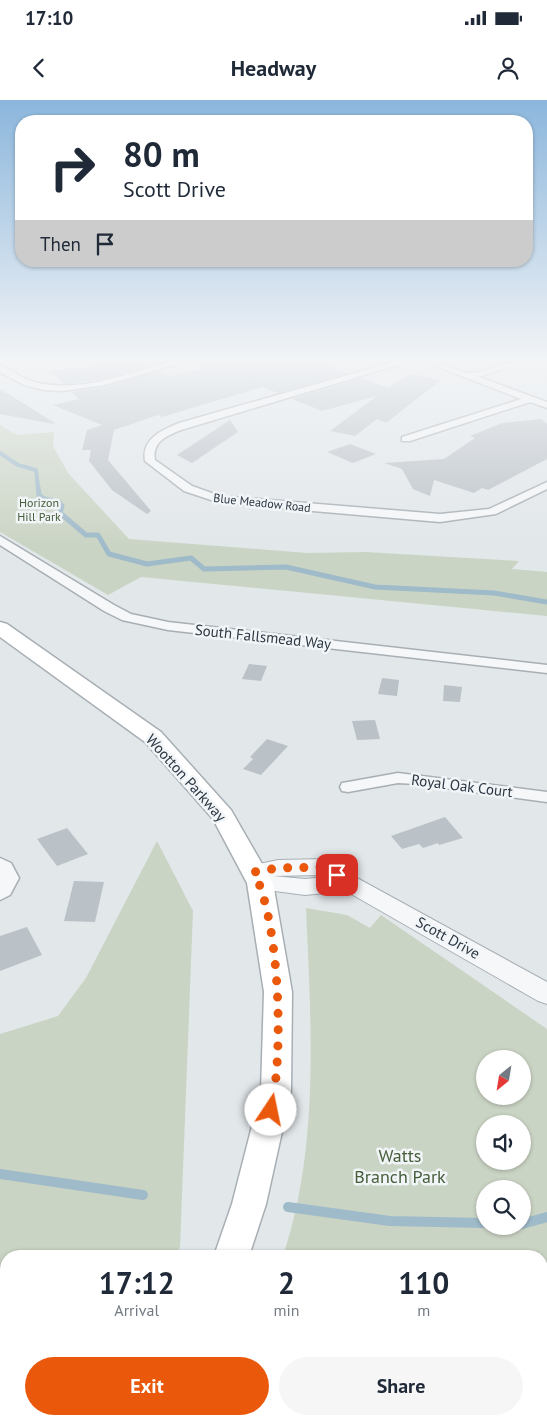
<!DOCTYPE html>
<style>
:root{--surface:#fff;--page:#f6f6f7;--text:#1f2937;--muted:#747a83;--accent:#ea580c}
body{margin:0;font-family:"PT Sans",sans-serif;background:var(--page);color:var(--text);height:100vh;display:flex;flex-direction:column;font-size:19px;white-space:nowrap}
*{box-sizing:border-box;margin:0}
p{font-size:16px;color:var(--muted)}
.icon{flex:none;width:28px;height:28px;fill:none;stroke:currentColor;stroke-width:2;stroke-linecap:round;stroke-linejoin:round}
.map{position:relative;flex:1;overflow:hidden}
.side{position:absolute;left:0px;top:1150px;width:548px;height:175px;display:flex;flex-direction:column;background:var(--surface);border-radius:20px 20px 0 0;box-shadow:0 1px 4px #0004}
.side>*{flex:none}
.hud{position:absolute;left:15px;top:15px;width:518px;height:152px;border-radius:20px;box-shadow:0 1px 4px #0004;background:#fff;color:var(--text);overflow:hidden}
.needle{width:32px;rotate:210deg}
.fabs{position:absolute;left:476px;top:950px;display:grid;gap:10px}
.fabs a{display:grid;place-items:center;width:55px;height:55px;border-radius:50%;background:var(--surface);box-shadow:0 1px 4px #0004;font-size:25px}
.pin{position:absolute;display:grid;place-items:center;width:42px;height:42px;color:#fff;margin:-21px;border-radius:10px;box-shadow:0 2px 8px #0006}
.me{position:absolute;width:55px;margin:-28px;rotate:11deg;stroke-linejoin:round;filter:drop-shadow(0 0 4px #0008)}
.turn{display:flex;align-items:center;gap:18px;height:105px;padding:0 25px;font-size:22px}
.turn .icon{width:65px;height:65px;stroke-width:2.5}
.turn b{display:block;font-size:35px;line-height:42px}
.then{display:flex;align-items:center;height:48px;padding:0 25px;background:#0003;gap:10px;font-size:19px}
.eta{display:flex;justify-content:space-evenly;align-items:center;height:85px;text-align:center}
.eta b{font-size:30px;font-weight:600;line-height:35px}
.cta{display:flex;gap:10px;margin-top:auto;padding:10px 25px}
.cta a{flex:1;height:58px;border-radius:30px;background:var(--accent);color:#fff;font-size:20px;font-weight:600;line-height:58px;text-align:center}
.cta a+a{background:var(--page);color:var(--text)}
.status{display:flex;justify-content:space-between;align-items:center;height:35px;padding:0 25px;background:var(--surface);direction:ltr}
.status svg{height:14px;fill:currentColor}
header{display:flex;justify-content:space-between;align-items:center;height:65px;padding:0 25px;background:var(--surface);font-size:22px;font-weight:600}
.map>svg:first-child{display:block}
.green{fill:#cad4c4;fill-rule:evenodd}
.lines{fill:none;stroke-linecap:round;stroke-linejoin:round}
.stream-far2{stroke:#9fbac9;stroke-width:4}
.stream-far1{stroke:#9fbac9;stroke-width:5}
.stream{stroke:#9fbac9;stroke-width:10}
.building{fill:#bac1c7}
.minor-casing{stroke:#a7afb4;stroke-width:3}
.tertiary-casing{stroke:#a7afb4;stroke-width:2}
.secondary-casing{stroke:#a7afb4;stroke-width:3}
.minor{fill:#f5f7f9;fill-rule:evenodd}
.tertiary{fill:#f5f7f9;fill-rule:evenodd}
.secondary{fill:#fff;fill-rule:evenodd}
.route{stroke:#ea580c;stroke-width:9;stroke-dasharray:0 16.2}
.labels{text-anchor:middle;stroke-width:5;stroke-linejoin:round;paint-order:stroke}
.far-park-label{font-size:12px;fill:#455d39;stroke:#f2f5f8}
.far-street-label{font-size:12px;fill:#2b3742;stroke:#f2f5f8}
.street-label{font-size:15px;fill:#2b3742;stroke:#f2f5f8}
.near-park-label{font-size:18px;fill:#455d39;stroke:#f2f5f8}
</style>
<div class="status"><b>17:10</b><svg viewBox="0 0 49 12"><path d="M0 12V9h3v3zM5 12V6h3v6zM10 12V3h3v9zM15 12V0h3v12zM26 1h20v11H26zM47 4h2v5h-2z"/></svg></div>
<header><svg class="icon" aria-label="back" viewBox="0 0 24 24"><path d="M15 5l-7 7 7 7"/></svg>Headway<svg class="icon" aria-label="person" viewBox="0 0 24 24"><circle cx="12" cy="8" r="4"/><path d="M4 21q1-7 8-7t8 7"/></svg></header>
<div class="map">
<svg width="547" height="1325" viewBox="0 0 547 1325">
<rect width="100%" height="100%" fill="#e2e7ea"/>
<!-- green -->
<g class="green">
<path d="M0,325L17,335L54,332L53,346L68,373L129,439L308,453L366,452L519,461L512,469L547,472V516L141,477L108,495L0,432Z"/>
<path d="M157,741L193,811L180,1147L176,1156H6V1222L0,1218V934L58,916L86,878Z"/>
<path d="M306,808L347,815L370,828L381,815L547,929V1325H219L221,1319H541V1156H283C320,1045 311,924 306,808ZM485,959H522V996H485ZM485,1024H522V1061H485ZM485,1089H522V1126H485Z"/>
<path d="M6,1287V1319H89L85,1325H0V1295Z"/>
</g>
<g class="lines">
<!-- stream-far2 -->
<path class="stream-far2" d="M0,353L18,365L36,370L38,388"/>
<!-- stream-far1 -->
<path class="stream-far1" d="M38,387L39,395L44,399L59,402L62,406L60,413L86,435H98L109,454L147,464L191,458L204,469L286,467L375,487L494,493L547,502"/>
<!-- stream -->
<g class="stream">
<path d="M0,1074L143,1095"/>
<path d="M288,1107L390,1121L485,1123"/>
<path d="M522,1124L547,1117"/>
<path d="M541,1225L547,1219"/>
<path d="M541,1301L547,1310"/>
</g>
</g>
<!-- building -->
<g class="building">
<path d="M108,261H131L146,267L102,279L66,284L63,283L50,271L76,267L78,270Z"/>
<path d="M200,261H314L348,273L278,293L262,287L162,317L158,315L114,330L108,360L151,411L147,414L112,390L89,361L91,350H82L87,330L102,325L53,305L79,299L71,292L106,287L158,271L172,276L199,269Z"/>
<path d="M410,274L441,280L386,323L377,319L355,336L330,331L377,296L322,311L292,299L361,278L388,288Z"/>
<path d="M0,289L55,323L54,324L0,314Z"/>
<path d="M541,319L547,324V359L488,390L482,388L474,393L434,380L430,396L413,389L402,369L384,363L444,359L475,338L470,336L502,323Z"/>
<path d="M230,320L238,332L192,363L177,355Z"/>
<path d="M350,344L376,354L353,363L327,352Z"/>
<path d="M249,564L267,566L261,581L242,579Z"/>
<path d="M382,578L399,580L397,596L378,594Z"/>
<path d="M444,585L462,587L460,602L443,601Z"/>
<path d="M375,620L380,639L357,640L352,621Z"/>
<path d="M267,639L288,646L261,675L243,669L253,659L250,657Z"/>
<path d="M445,717L463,738L439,745L438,743L423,748L419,744L402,749L391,736Z"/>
<path d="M67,728L88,754L57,766L37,739Z"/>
<path d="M74,781L104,782L95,822L64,821Z"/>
<path d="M27,827L42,855L0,871V836Z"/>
</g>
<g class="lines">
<!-- minor casing -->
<g class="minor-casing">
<g id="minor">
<path d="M173,261H187L105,285L63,291L44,290L24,285L0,272V265C11,269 20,278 31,281C76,295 129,273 173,261Z"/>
<path d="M397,261H411L181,330C166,336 152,342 155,360L192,386L220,396L440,414L489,409L547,382V389L496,414L440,422L220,403L184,391L145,361C141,339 162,330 179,323Z"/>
<path d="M423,261C439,261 461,274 472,273C491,271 506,261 525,261L479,277L547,302V308L530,302L410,341H402V337L521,299Z"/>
<path d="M0,436L114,505L131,514L168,522L547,565V573L168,530L122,520L104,511L0,445Z"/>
<path d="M398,673L547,692V702L416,684L398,683L348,692L342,691L340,687L342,683L348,682Z"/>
<path d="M0,758L11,763L19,778L10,795L0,800Z"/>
</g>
</g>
<!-- tertiary casing -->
<g class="tertiary-casing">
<path id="tertiary" d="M326,759L334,762L357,778L547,882V904L538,901L346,791L305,795L252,788L249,783L251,779L245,777L242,772L245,767L278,760ZM321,775L325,777L305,779L273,776Z"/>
</g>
<!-- secondary casing -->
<g class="secondary-casing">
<g id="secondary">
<path d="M0,522L7,524L161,632L231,710L273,783L292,892L291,991L266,1104L249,1156H214L232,1104L261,991L264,892L247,783L213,719L145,642L0,537Z"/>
<path d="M137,1319H178L175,1325H134Z"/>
</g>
</g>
<!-- minor -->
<use href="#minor" class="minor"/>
<!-- tertiary -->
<use href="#tertiary" class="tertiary"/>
<!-- secondary -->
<use href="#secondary" class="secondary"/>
</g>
<!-- sky -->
<linearGradient id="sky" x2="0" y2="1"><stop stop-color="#8bb6dc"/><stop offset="0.58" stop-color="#f2f4f6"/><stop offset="1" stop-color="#f2f4f6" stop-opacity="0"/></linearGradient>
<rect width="547" height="447" fill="url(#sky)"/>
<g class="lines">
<!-- route -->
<path class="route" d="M271,1010C284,953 280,823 254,772L278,768L326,767L337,775"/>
</g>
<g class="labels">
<!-- far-park labels -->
<g class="far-park-label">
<text x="39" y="407">Horizon<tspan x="39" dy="14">Hill Park</tspan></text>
</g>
<!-- far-street labels -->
<g class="far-street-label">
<text transform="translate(262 403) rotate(6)" y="4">Blue Meadow Road</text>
</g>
<!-- street labels -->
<g class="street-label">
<text transform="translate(263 537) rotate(6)" y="5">South Fallsmead Way</text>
<text transform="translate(186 678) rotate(48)" y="5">Wootton Parkway</text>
<text transform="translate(462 686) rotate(7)" y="5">Royal Oak Court</text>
<text transform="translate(448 838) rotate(29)" y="5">Scott Drive</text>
</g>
<!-- near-park labels -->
<g class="near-park-label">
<text x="400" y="1062">Watts<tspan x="400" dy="21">Branch Park</tspan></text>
</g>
</g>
</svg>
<div class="fabs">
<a><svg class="needle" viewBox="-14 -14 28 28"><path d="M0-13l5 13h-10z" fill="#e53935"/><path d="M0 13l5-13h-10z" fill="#747a83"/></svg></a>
<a><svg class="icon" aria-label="sound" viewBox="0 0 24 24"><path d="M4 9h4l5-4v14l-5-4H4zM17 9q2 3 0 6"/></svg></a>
<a><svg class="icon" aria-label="search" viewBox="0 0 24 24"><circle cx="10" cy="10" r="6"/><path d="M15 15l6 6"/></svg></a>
</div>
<div class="pin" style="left:337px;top:775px;background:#d93025"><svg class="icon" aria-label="arrive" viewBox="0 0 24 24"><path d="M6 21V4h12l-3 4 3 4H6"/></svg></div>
<svg class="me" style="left:271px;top:1010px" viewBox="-20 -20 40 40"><circle r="19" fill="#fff"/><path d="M0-13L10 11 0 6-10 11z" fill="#ea580c"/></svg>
<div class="hud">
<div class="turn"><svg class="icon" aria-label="right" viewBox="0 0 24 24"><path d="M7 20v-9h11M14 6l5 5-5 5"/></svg><div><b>80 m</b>Scott Drive</div></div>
<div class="then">Then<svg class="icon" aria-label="arrive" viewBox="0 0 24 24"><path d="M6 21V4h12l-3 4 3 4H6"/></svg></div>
</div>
<section class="side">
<div class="eta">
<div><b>17:12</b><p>Arrival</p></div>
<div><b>2</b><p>min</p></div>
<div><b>110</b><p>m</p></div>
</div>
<div class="cta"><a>Exit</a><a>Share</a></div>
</section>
</div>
